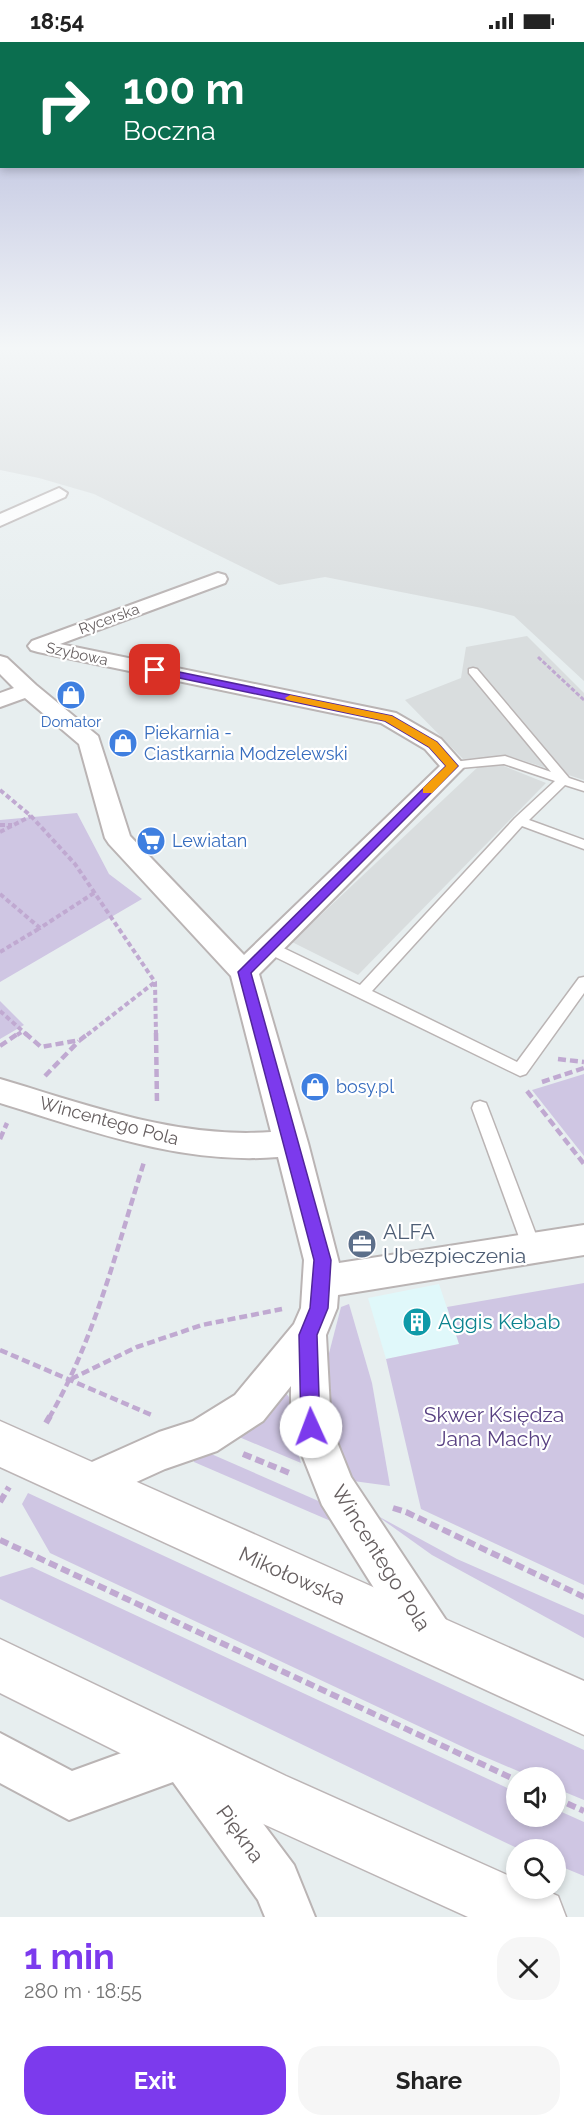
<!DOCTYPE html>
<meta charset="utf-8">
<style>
:root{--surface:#fff;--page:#f6f6f6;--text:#222;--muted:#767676;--accent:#7c3aed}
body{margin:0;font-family:Raleway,sans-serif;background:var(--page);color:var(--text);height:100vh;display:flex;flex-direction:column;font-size:22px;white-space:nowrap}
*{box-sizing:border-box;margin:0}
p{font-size:20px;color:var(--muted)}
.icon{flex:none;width:33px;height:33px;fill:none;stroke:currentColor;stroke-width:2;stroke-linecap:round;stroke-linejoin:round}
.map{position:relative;height:1875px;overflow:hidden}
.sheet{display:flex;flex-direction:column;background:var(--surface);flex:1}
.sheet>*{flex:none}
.banner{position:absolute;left:0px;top:0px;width:585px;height:126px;box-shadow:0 3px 9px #0003;background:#0b6e4f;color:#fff;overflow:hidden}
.fabs{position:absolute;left:506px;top:1725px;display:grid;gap:12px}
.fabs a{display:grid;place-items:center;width:60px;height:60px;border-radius:50%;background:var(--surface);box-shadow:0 3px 9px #0003;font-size:30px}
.pin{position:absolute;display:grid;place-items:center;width:51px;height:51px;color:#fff;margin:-26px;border-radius:12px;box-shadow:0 3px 9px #0006}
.me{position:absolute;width:66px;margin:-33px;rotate:358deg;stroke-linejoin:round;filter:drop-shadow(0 0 4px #0008)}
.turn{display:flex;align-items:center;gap:21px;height:126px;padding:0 24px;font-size:27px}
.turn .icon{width:78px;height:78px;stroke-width:2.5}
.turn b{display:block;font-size:42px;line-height:51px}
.round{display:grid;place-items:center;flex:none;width:63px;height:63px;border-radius:24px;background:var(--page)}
.headline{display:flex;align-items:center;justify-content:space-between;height:102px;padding:0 24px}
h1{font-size:36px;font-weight:700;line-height:45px;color:var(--accent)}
.cta{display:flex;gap:12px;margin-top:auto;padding:12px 24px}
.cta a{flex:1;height:69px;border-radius:24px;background:var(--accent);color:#fff;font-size:24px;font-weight:700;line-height:69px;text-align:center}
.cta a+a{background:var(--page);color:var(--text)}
.status{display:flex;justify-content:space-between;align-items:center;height:42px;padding:0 30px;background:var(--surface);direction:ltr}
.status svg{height:16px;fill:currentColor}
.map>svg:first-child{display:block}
.commercial{fill:#e0f8fa}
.industrial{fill:#d9ddde}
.green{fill:#cfc6e3}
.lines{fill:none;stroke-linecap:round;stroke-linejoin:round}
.service-casing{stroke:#bab4b4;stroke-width:3}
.minor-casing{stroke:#bab4b4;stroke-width:4}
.secondary-casing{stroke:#bcb5b6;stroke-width:3}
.path-far3{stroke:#c0a9d1;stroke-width:3;stroke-dasharray:4.5 2;stroke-linecap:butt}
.path-far2{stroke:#c0a9d1;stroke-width:4;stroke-dasharray:5 3;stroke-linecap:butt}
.path-far1{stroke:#c0a9d1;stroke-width:4.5;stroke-dasharray:8 4;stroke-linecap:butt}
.path{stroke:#c0a9d1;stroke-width:6;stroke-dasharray:9 4.5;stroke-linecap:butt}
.service{fill:#fff;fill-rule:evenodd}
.minor{fill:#fff;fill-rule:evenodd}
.secondary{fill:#fff;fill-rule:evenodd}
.route{fill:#7c3aed;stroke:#51269a;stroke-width:1.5}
.slow{fill:#f59e0b}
.labels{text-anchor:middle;stroke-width:4.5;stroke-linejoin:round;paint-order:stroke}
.far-street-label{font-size:15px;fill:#655e5f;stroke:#fff}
.far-shop-label{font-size:15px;fill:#366cbe;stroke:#fff}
.shop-label{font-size:18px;fill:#366cbe;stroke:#fff;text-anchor:start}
.street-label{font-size:18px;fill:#655e5f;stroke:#fff}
.near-service-label{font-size:21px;fill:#4e5e75;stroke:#fff;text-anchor:start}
.near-culture-label{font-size:21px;fill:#0d838f;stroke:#fff;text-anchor:start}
.near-park-label{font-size:21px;fill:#584082;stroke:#fff}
.near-street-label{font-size:21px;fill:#655e5f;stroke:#fff}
</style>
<div class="status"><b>18:54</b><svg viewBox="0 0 49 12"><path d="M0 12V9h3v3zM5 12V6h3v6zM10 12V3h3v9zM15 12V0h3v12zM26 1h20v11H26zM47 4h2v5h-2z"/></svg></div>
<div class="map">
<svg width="584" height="1875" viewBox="0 0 584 1875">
<rect width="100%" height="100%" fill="#e7eeef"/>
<!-- commercial -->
<path class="commercial" d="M439,1242L459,1302L386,1317L368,1256Z"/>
<!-- industrial -->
<g class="industrial">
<path d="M0,304H584V639L514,574L482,566L325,535L279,543L94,452L39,436L0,428Z"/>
<path d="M527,594L584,651V738L512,715L463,717L405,658L461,636L466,605Z"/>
<path d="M496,721L546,741L358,933L292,900L480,723Z"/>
</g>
<!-- green -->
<g class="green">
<path d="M77,771L109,832L142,857L0,940V778Z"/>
<path d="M0,959L24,983L0,997Z"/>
<path d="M584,1032V1114L532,1048Z"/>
<path d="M584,1241V1543L421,1467L386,1317L459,1302L447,1265Z"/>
<path d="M349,1262L372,1341L390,1444L346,1438L323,1388L327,1319L341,1265Z"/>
<path d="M285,1350L289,1355V1379L301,1421L239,1395L251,1386Z"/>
<path d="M209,1411L323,1461L333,1480L194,1420V1418Z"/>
<path d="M28,1451L584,1708V1758L555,1746V1736L532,1735L478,1712L50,1511L22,1462Z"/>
<path d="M376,1473L457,1517L584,1573V1596L432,1513Z"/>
<path d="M32,1525L516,1750V1774H555V1767L584,1780V1834L555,1822V1808L519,1807L0,1557V1535Z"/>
</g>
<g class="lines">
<!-- service casing -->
<g class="service-casing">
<g id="service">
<path d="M473,626L477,627L569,736L584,741V749L565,743L529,778L584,798V807L522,784L372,949L517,1020L579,936L584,935V951L526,1032L520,1034L263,909L261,905L263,901H273L360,943L515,776L555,739L504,722L449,727L447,724L453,720L505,714L551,730L469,631V627Z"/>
<path d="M480,1059L486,1061L488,1066L541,1206L538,1212L532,1214L526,1212L523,1206L472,1066L474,1061Z"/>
</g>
</g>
<!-- minor casing -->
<g class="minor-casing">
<g id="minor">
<path d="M59,446L67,451L65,455L0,484V472Z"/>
<path d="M218,531L225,533L227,537L225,541L60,602L396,671L441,697L465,724L259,932L308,1101L339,1221L584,1183V1213L338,1253L337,1266L326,1293L331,1385L351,1435L446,1578L452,1594L446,1610L430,1616L414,1610L322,1463L291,1385V1344L263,1379L217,1409L165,1427L88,1462L74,1456L68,1442L74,1428L159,1390L193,1379L235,1353L294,1282L301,1266L304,1218L278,1115C182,1123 91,1089 0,1061V1037C88,1063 178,1097 271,1090L231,934L109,802L105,796L79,702L25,656L0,665V651L14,646L0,632V614L7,616L36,643L98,694L130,794L244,913L440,724L425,707L381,681L38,610L31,608L28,604L32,599Z"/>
<path d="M182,1689L199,1696L294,1823L315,1875H265L258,1858L173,1740L69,1778L0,1741V1691L72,1729Z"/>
</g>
</g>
<!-- secondary casing -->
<g class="secondary-casing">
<g id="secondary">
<path d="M0,1379L584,1639V1693L0,1425Z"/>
<path d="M0,1597L286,1734L516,1837V1846H540L558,1854L566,1875H468L246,1774L0,1651Z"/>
</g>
</g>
<!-- path-far3 -->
<path class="path-far3" d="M538,615L584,658"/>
<!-- path-far2 -->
<g class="path-far2">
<path d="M0,748L31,774L75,822L155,940L156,993"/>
<path d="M0,783H12"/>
<path d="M0,790L31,774"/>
<path d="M0,852L40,886L94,851"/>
<path d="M0,910L40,886"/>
<path d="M0,969L27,993"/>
<path d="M17,993L23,989"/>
<path d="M87,993L155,940"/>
</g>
<!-- path-far1 -->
<g class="path-far1">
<path d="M25,991L41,1005L80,998L89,991"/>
<path d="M156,991L157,1063"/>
<path d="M0,1004L19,991"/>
<path d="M558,1017L584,1020"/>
<path d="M45,1034L79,999"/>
<path d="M542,1040L584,1026"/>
<path d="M527,1049L584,1122"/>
<path d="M0,1097L7,1081"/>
<path d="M0,1308L154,1374"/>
<path d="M71,1337L137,1305L202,1283L282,1267"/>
<path d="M49,1376C95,1297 117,1206 144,1120"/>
</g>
<!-- path -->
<g class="path">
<path d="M46,1381L50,1374"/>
<path d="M243,1412L292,1432"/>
<path d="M0,1460L9,1445"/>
<path d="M393,1466L406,1470L584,1555"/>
<path d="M0,1498L516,1738"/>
<path d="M555,1756L584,1769"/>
</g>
<!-- service -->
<use href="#service" class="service"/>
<!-- minor -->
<use href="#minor" class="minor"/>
<!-- secondary -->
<use href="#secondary" class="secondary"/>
</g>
<!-- sky -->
<linearGradient id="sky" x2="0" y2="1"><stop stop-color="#adb2d8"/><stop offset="0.54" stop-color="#f4f7f8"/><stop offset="1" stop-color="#f4f7f8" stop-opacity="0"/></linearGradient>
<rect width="584" height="566" fill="url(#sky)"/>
<!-- route -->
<path class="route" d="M155,625L392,674L437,700L458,724L251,931L331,1218L328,1266L317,1293L320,1385L317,1391L311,1394L304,1391L301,1385L299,1293L310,1266L314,1218L238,930L446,724L429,705L385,679L151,630L150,628Z"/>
<!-- slow -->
<path class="slow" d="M290,653L392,674L437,700L458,724L432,751H423V746L446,724L429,705L385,679L287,658L285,656Z"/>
<!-- icons -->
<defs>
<g id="shop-disc" transform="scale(1.5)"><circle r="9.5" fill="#3f7fe0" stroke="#fff"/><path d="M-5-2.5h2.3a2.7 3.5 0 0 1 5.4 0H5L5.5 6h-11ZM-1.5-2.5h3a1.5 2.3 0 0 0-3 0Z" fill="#fff"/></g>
<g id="supermarket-disc" transform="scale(1.5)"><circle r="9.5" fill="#3f7fe0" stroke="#fff"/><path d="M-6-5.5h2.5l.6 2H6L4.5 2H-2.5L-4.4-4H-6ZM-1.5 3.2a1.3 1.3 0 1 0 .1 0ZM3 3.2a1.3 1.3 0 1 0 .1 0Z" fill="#fff"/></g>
<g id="office-disc" transform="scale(1.5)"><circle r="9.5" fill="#5c6f8a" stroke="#fff"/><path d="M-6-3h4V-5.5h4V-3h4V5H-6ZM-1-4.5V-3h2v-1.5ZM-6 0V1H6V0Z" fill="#fff"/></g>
<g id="building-disc" transform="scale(1.5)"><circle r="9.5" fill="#0f9aa8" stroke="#fff"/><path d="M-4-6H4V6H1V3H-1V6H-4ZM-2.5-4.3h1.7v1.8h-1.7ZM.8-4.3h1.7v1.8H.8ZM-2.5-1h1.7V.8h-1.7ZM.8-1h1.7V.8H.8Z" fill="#fff"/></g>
</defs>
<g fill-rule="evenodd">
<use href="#shop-disc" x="71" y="653"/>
<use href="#shop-disc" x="123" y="701"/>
<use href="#supermarket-disc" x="151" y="799"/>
<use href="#shop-disc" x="315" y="1045"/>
<use href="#office-disc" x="362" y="1202"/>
<use href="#building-disc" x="417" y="1280"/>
</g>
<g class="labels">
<!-- far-street labels -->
<g class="far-street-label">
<text transform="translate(109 577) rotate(-20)" y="5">Rycerska</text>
<text transform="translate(77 612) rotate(12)" y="5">Szybowa</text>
</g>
<!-- far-shop labels -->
<g class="far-shop-label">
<text x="71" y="685">Domator</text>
</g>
<!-- shop labels -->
<g class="shop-label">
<text x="144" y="697">Piekarnia -<tspan x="144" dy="21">Ciastkarnia Modzelewski</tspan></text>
<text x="172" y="805">Lewiatan</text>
<text x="336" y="1051">bosy.pl</text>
</g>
<!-- street labels -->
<g class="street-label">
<text transform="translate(109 1079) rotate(15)" y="6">Wincentego Pola</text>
</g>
<!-- near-service labels -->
<g class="near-service-label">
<text x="383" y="1197">ALFA<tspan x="383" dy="24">Ubezpieczenia</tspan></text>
</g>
<!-- near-culture labels -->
<g class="near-culture-label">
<text x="438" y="1287">Aggis Kebab</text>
</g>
<!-- near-park labels -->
<g class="near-park-label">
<text x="494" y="1380">Skwer Księdza<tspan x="494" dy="24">Jana Machy</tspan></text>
</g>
<!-- near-street labels -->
<g class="near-street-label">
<text transform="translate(381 1516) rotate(58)" y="7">Wincentego Pola</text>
<text transform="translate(292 1534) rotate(24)" y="7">Mikołowska</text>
<text transform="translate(240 1792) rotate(54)" y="7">Piękna</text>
</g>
</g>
</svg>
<div class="fabs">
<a><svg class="icon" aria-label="sound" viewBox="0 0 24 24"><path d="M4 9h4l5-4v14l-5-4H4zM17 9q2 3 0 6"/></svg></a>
<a><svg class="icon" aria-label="search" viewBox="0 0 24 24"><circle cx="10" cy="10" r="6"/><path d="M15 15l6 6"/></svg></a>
</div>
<div class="pin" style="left:155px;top:628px;background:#d93025"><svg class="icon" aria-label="arrive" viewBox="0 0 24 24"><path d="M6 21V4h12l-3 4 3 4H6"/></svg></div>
<svg class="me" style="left:311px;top:1385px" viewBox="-20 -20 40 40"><circle r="19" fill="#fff"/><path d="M0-13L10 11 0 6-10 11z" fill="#7c3aed"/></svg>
<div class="banner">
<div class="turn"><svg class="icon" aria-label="right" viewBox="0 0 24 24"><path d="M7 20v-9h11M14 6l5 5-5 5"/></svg><div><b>100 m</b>Boczna</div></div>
</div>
</div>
<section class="sheet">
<div class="headline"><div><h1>1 min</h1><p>280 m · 18:55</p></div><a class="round"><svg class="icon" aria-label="close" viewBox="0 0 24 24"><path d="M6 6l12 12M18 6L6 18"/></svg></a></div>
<div class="cta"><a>Exit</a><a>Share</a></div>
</section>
